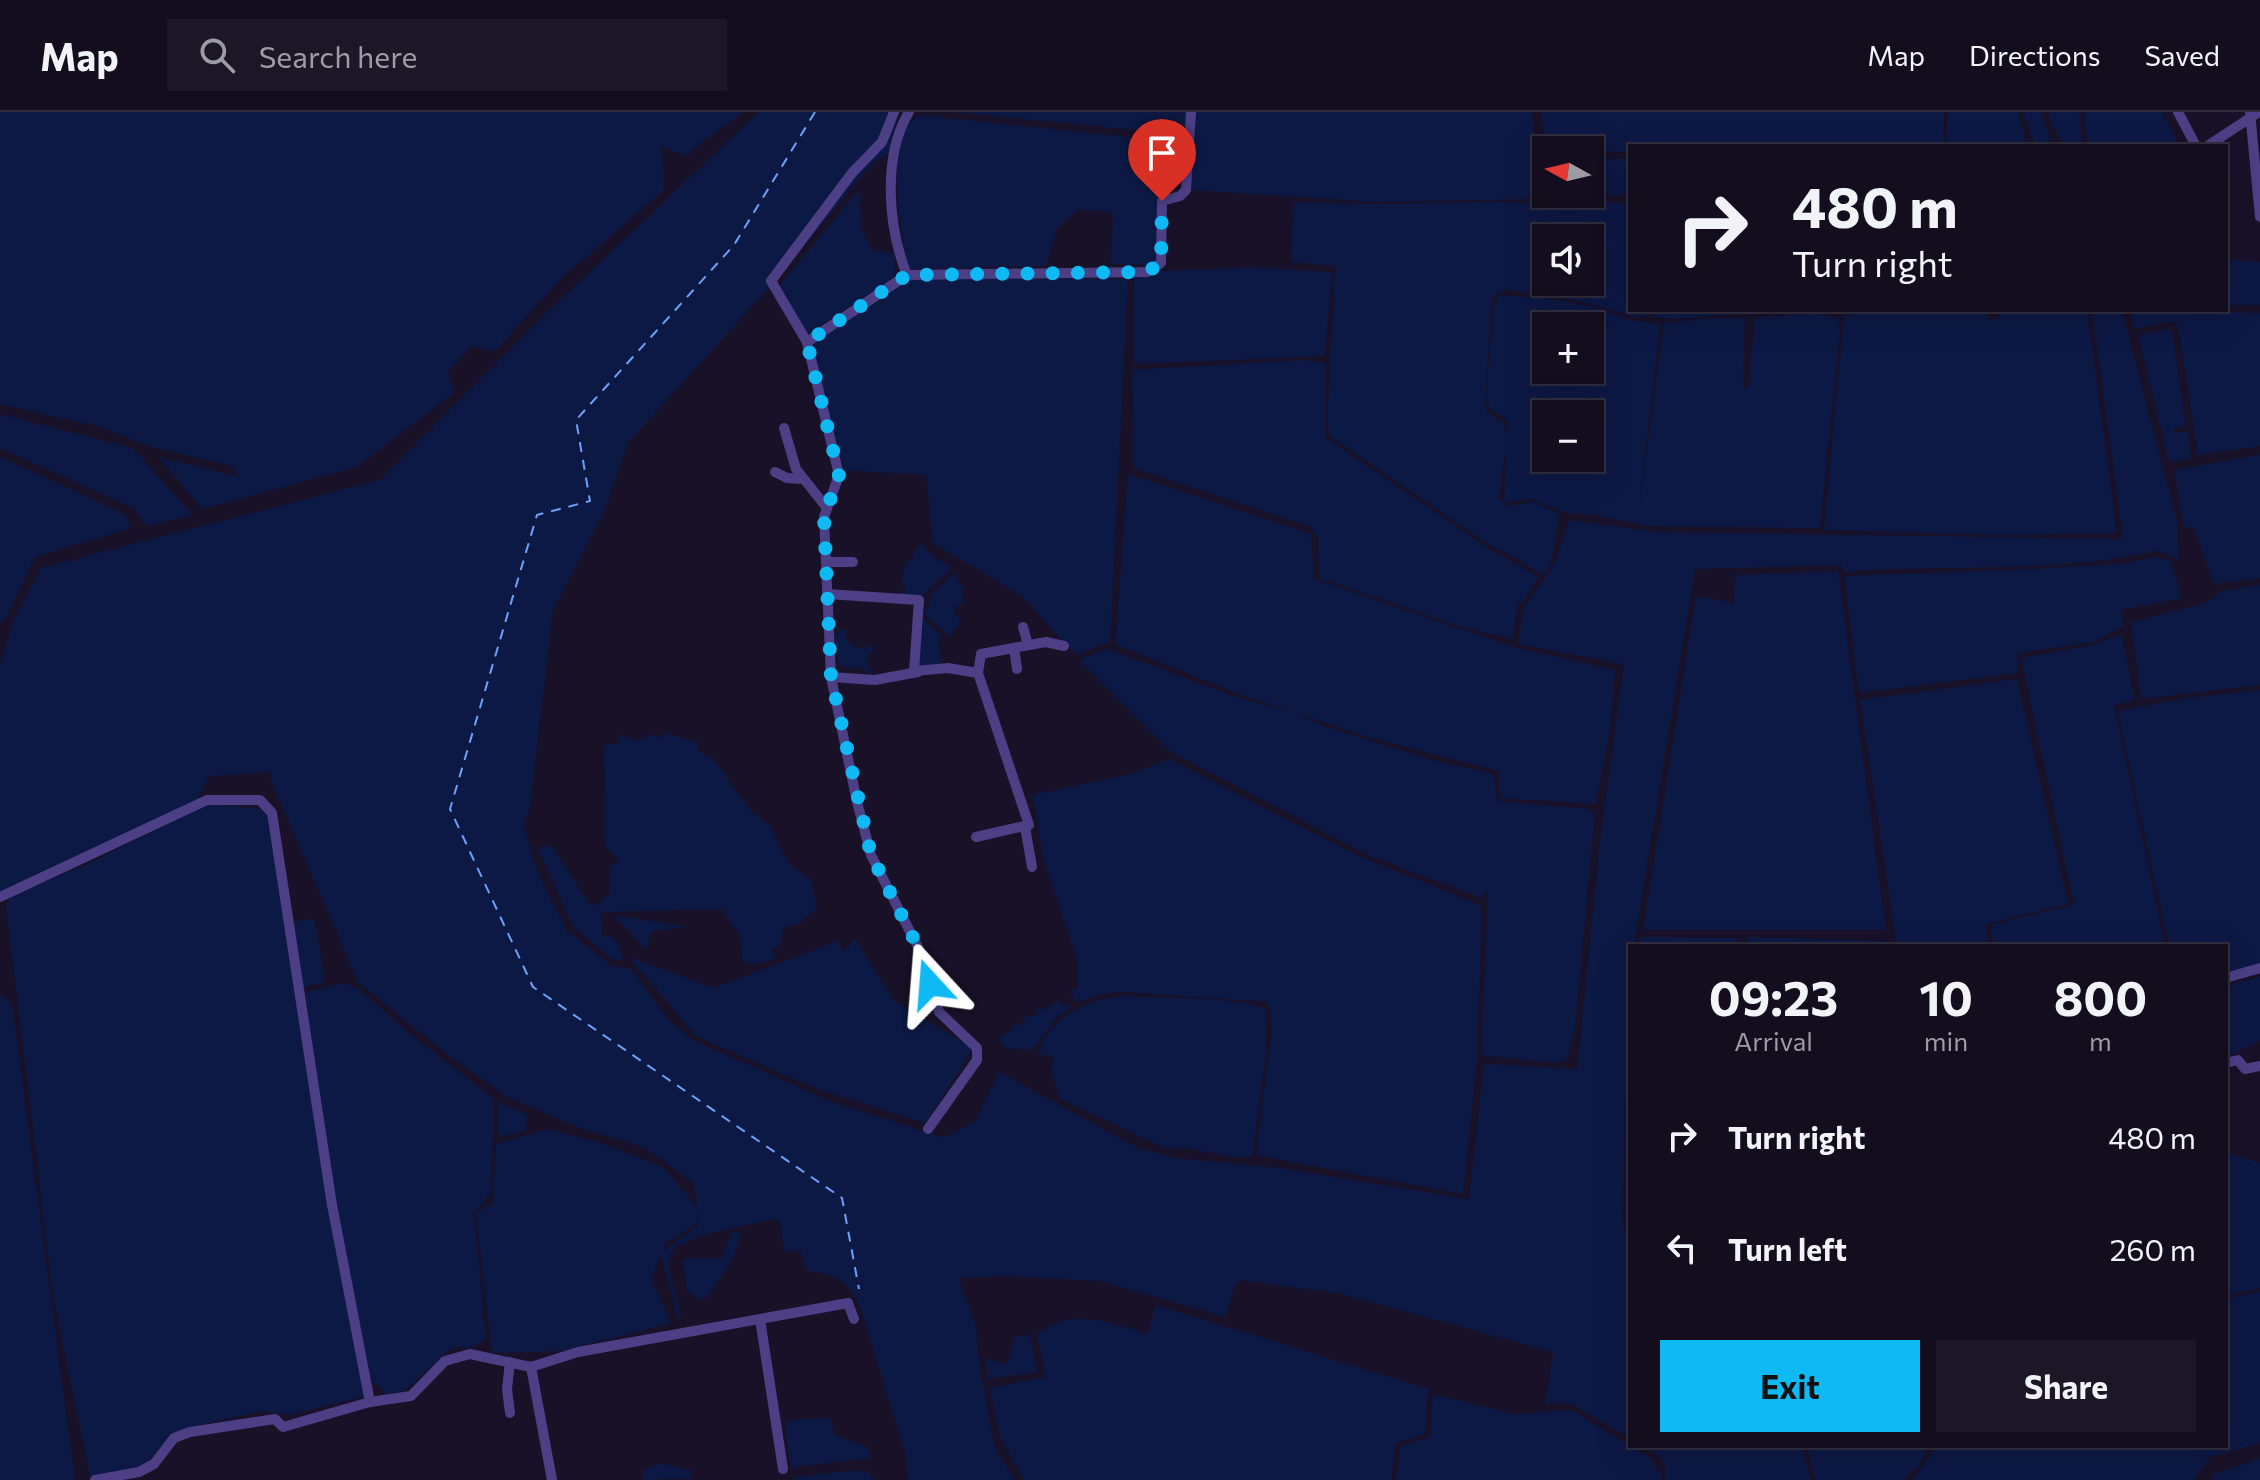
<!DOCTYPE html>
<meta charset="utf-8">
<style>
:root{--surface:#130d1e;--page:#1c1627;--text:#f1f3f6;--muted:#9d9ca4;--line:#322d3c;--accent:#0fbaf4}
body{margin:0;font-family:Commissioner,sans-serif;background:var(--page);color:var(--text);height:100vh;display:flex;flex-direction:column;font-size:30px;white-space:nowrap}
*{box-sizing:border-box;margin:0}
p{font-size:26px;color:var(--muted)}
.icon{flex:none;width:44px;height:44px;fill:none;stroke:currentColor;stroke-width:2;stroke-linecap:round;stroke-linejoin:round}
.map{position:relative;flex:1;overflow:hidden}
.drawer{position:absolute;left:1628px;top:832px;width:600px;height:504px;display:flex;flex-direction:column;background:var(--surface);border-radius:0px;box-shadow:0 8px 32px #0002,0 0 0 2px var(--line)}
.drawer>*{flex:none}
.hud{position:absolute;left:1628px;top:32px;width:600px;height:168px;border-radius:0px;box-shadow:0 8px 32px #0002,0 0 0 2px var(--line);background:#130d1e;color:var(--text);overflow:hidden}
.needle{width:52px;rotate:278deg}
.tools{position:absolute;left:1532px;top:24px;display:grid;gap:16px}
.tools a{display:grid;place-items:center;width:72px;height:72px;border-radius:0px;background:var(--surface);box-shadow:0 8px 32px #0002,0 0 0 2px var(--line);font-size:40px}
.pin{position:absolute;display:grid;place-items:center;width:68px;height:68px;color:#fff;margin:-82px -34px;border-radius:50% 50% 50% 0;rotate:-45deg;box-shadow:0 0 8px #0007}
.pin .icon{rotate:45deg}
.me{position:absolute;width:88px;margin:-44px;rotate:341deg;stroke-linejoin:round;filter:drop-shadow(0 0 6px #0008)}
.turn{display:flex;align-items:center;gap:28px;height:168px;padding:0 32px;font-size:36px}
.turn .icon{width:104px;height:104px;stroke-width:2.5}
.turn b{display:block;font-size:56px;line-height:68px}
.eta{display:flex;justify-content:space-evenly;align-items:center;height:136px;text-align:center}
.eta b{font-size:48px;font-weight:700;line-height:56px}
.cta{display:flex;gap:16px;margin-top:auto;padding:16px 32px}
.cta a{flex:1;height:92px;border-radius:0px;background:var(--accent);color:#111;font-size:32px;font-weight:700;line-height:92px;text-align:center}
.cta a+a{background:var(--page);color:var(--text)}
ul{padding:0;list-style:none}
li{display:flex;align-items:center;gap:24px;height:112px;padding:0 32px}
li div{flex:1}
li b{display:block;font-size:30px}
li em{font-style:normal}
header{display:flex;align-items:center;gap:48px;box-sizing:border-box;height:112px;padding:0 40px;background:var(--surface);border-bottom:2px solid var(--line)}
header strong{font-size:38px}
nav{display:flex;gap:44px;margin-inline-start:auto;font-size:28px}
.search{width:560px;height:72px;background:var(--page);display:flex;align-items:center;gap:20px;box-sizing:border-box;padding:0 28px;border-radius:0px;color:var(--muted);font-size:30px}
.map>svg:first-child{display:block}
.water{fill:#0d1945;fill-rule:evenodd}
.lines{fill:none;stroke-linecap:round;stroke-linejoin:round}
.ferry{stroke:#6da2f8;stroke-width:2;stroke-dasharray:10 8;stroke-linecap:butt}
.minor{stroke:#4c3f85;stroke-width:10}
.minor-bridge{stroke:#4c3f85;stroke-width:10}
.route{stroke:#0fbaf4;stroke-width:14;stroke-dasharray:0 25.2}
</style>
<header>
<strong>Map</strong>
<div class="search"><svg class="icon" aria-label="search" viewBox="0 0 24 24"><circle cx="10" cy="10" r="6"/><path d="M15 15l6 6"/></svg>Search here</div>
<nav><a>Map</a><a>Directions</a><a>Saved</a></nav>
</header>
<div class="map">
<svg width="2260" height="1368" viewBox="0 0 2260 1368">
<rect width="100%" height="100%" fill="#191128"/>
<!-- water -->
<g class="water">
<path d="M0,0H742C725,18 704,23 688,44L662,35L664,78L562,166L495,239L472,234L447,261L455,280L357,355L202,397L159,345L239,365L232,354L149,334L97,314L0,292Z"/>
<path d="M759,0H901L897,6L894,38L874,50L857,69L777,167L628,331L604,400L553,498L530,695L523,712L538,760L567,819L612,854L630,856L670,910L693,928L827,988L944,1026L975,1009L999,960L1138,1036L1176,1046L1279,1056L1469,1087L1484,952L1577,957L1600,727L1624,552L1518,532L1523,498L1556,449L1569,408L1657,420L2123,427L2092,198H2122L2177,409L2179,449L2160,438C2058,462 1949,452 1844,460L1842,453L1695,457L1634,834H1630L1623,1099L1624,1118L1630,1121V1326L1572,1292L1546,1291L1553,1240L1342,1182L1241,1168L1234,1175L1226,1205L1101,1169L1008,1164L958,1166L976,1213L978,1241L994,1334L1015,1368H908L906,1344L860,1195C847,1168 836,1162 807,1159L800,1139L785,1140L779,1109L774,1107L702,1123L674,1136L668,1151L682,1206H678L661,1143L651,1167L671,1211L561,1239L492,1241L476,1101L493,1091L496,1032L548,1017L598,1030L664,1056L697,1095V1112L666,1131L663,1140L699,1113L694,1071L645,1036L572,1013L506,984L443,939L358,870L270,667L272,660L209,664L196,689L0,781V551L14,507L41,456L380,368L538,209Z"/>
<path d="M953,0H1187L1186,23Z"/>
<path d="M1195,0H1532L1540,75L1537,85L1525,87L1379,90L1191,78Z"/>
<path d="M1541,0H1944L1943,34H1630V40L1546,39Z"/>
<path d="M1948,0H2018L2027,34H1946Z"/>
<path d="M2023,0H2040L2051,28L2035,34Z"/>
<path d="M2047,0H2079L2082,34H2063Z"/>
<path d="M2084,0H2161L2176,25L2175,34H2088Z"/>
<path d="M919,3L1185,31C1183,58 1188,71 1160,83L1158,91L1156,149L1149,153L1111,152L1113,101L1079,97L1057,116L1046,154L909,157C901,122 889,55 903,21C905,14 913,8 919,3Z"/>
<path d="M1630,46V83L1544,82L1546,54V82H1590V48Z"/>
<path d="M860,77L861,116L873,139L894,141L895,165L805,223L778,175Z"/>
<path d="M1561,88L1630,91V198H1646V204L1639,206L1584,190L1504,177L1492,185L1485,292L1488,301L1504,311L1507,324L1499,387L1509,394L1534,390L1560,402L1551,451L1544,463L1481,427L1330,324L1327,310L1335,154L1291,150L1293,93L1297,90C1357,93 1415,92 1475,90C1507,89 1529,93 1561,88ZM1546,126H1590V170H1546Z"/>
<path d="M2226,148L2260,150V193H2226Z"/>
<path d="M1249,155L1332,160L1325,244L1133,252L1134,166L1164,159Z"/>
<path d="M910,166L1128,167L1110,530L1076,543L1022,484L933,431L926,363L844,358L811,231Z"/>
<path d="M1498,183L1551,187L1589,194L1630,208L1660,212L1638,405L1664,212L1708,206H1745L1743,276L1748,278L1755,205L1813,202L1838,205L1840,219L1820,416L1646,414L1595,403L1567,401L1530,387L1504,390L1507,308L1490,297L1486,288L1493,199ZM1546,214H1590V258H1546ZM1546,302H1590V346H1546Z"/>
<path d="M1651,198H1790L1675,207L1651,205Z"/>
<path d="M1872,198H1978L1992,208L1999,205V198H2087L2117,421L2008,423L1824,418L1844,204Z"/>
<path d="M2130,198L2260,201V334L2198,343L2178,213L2173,209L2135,217Z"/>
<path d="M2172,217L2186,315L2173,317L2175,321L2188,319L2191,346L2169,350L2138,223Z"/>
<path d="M1302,248L1324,251L1326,257V326L1482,432L1538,465L1525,488L1518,492L1513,527L1466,516L1319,466L1318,426L1311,415L1133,356L1132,258Z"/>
<path d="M0,302L133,336L192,403L146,414L134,396L0,336Z"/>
<path d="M2260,343V466L2214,472L2195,420L2191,415H2184L2174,358Z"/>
<path d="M0,345L125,402L131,416L35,445L4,510H0Z"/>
<path d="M1128,362L1311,422L1314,467L1514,535L1615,558L1611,611L1596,692L1499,686V659L1365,624L1234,580L1115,532Z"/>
<path d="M920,430L936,447L949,453L950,458L924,482L926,490L923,491L902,485L901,481L906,474L902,470L905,451L913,446L912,442L920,435Z"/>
<path d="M2153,445L2170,448L2182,486L2121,498L2124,514L2093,530L2018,541L2017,561L1859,581L1844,464L2036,457L2129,451Z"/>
<path d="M1838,459L1886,818H1643L1695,490L1699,484L1734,491L1735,463Z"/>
<path d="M955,460L958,469L965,476L962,480L963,491L953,497L961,511L949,524L925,503L932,481Z"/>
<path d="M2260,473V573L2141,587L2131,510L2209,490L2220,479Z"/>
<path d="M924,508L942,524L938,532L942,550L918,556L917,510Z"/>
<path d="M839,517L846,518V526L851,533L865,537L871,532L873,539L867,544V553L871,555V564L862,556L839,554L835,524Z"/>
<path d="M2122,523L2135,588L2114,593L2165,834H1995L1991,818L1994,812L2074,793L2021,546L2089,534Z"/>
<path d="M1108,537L1236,585L1300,602L1320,613L1432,648L1494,662L1497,689L1589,697L1595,702L1575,915L1567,948L1554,951L1481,943L1488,778L1482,786L1373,745L1171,640L1082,551L1081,547Z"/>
<path d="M2017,567L2068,792L1985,812L1990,834H1897L1860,588Z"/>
<path d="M2260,578V853L2226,865V834H2169L2118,599L2188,586Z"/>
<path d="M664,621L698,630V639L713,646L750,698L770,714L787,750L811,768L817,795L799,812L783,816L781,832L772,838L776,847L749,853L742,847V828L722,797L601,800L602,824L611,823L620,835L622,848H613L572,813L537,735L552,734L590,793H597L609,781L610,754L620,749L605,734L604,634L618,631L621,622L634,629L654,622L660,627Z"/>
<path d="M1169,647L1352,741L1482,794L1477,949L1463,1082L1256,1043L1272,917L1268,890L1127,880L1108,881L1076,890L1069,880L1077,876L1078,850L1043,746L1033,683L1134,661Z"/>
<path d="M209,691L259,697L269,702L366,1284L289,1303L263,1299L204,1312L169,1325L145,1353L90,1364L53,1183L6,794L11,783L90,751Z"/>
<path d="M614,803L688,815L653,819L645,837Z"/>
<path d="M305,807L315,808L325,869L302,877L291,811Z"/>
<path d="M1639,825L1738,826L1741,834H1638Z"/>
<path d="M1746,825L1887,829L1889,834H1749Z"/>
<path d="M855,827L894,889L973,936L926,1011L817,977L696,924L629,845L714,876L838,829L844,840Z"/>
<path d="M2260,865V928L2226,946V874Z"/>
<path d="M344,871L359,877L411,923L494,987L491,1081L474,1101L486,1226L471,1236L453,1235L405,1278L387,1283L372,1269L338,1115L304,881Z"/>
<path d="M0,882L12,892L75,1368H0Z"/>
<path d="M1125,884C1151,886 1252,885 1266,898V942L1252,1044C1223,1050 1196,1031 1167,1037L1059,986L1051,957L1054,945L1038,942C1049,904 1090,886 1125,884Z"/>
<path d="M1059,888L1063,895L1069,891L1071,895L1055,907L1033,938L1006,936L999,927L1012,917L1014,911L1021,914L1024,905L1035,904L1038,895L1047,898Z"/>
<path d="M498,990L528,1003L525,1019L497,1025Z"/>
<path d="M2226,1041L2260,1051V1176L2226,1183Z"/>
<path d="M731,1120L741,1121L734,1145L707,1186L698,1187L687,1178L683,1149L686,1146H722Z"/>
<path d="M2260,1180V1331L2210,1345L2193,1368H1913L1937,1334H2226V1187Z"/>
<path d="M1155,1193L1429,1277L1425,1322L1396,1331L1391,1368H1024L1000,1325L989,1276L1046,1265L1037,1222C1072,1194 1109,1211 1148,1222Z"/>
<path d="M1030,1223L1037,1260L988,1267L985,1246L1007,1252L1014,1225Z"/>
<path d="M1433,1282L1514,1302L1571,1298L1651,1347L1662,1363L1660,1368H1395L1401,1334L1430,1325Z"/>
<path d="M830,1306L834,1323L866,1334L872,1345L791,1356L785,1312L788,1308Z"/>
<path d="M1644,1334H1801L1811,1368H1664C1669,1350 1659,1343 1644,1334Z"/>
<path d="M1807,1334H1930L1919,1354L1903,1368H1816Z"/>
<path d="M2260,1347V1368H2212L2213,1362Z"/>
<path d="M658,1351L691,1358L693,1366L643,1368V1359Z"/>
<path d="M845,1359H868L875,1368H795V1365Z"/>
</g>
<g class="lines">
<!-- ferry -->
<path class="ferry" d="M815,0L734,133L576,308L590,389L537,403L450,697L533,875L842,1086L859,1177"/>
<!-- minor -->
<g class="minor">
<path d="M2178,0L2196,34"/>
<path d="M2250,0L2260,105"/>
<path d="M907,163C888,115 882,45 909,0"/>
<path d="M807,230L771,169L852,61L882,30L894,0"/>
<path d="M784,316L796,357L827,396"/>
<path d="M775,360L787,366L803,367"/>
<path d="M826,450H853"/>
<path d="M827,482L919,488L914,559L948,556L978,561L1029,713L976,725"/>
<path d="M1023,515L1028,533"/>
<path d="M1014,536L1017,557"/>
<path d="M978,561L981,542L1046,530L1064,534"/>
<path d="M831,565L875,568L918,560"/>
<path d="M1025,715L1032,755"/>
<path d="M0,785L207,688H260L272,701L332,1093L370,1290"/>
<path d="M2229,865L2260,856"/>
<path d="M2226,951L2238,948L2245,957L2260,954"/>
<path d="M928,1017L977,948V936L939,900L922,843L871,743L857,690L831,565L824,405L839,363L807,230L907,163L1147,160L1161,151L1162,89L1180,84L1186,78L1191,0"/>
<path d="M760,1207L783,1357"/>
<path d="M531,1255L552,1368"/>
<path d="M510,1301L507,1277L510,1250"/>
<path d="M95,1368L139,1360L154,1352L174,1326L190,1320L275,1307L283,1315L370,1290L411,1284L445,1249L470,1242L531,1255L578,1240L848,1191L854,1207"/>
</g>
<!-- minor-bridge -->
<path class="minor-bridge" d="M2209,33L2259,0"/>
</g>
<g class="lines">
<!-- route -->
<path class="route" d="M930,872L922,843L871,743L831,565L824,405L839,363L807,230L907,163L1147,160L1161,151L1162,89"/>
</g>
</svg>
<div class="tools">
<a><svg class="needle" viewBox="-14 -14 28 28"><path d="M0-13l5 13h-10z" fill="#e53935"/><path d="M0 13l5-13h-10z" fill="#9d9ca4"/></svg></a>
<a><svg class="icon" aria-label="sound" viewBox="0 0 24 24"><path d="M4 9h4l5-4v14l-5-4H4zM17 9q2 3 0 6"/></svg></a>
<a>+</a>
<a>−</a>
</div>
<div class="pin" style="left:1162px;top:89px;background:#d93025"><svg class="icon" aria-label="arrive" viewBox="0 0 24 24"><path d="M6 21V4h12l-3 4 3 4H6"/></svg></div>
<svg class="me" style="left:930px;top:872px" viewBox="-20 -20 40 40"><path d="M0-17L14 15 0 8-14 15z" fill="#0fbaf4" stroke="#fff" stroke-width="4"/></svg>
<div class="hud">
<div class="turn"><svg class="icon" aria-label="right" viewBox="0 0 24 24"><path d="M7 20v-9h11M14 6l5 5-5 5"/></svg><div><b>480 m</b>Turn right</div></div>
</div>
<section class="drawer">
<div class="eta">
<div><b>09:23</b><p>Arrival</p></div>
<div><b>10</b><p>min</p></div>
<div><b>800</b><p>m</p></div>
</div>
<ul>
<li><svg class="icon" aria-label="right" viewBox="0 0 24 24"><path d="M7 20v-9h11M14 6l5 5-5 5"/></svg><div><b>Turn right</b></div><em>480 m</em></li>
<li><svg class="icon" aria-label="left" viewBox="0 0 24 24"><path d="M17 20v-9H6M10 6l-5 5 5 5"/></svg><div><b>Turn left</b></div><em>260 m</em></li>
</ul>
<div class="cta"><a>Exit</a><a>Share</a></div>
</section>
</div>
